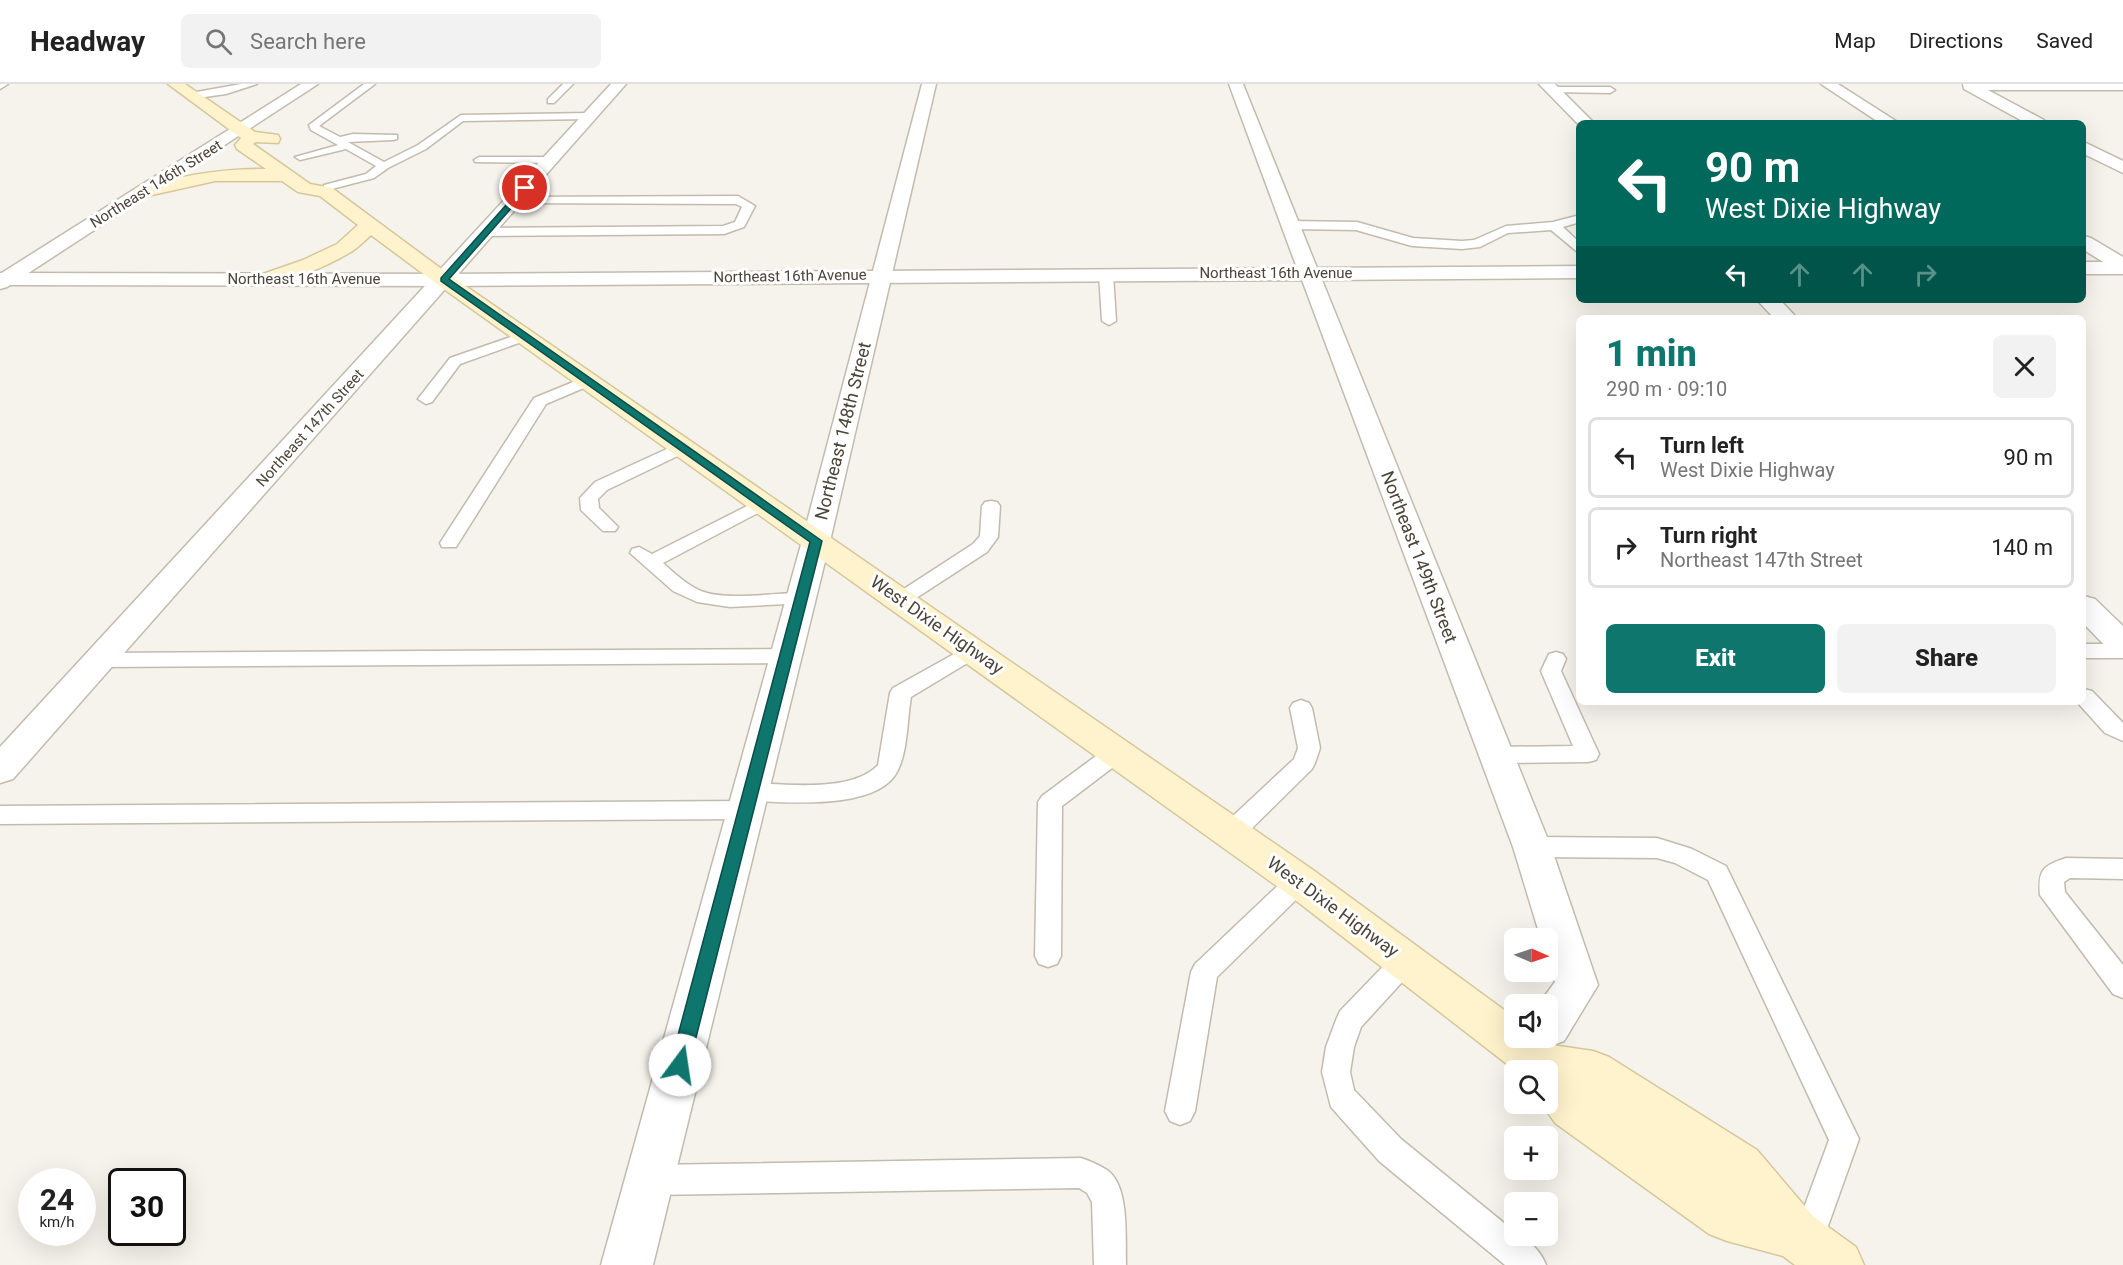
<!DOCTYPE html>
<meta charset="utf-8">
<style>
:root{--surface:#fff;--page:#f2f2f2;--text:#222;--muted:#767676;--line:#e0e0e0;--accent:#0f766e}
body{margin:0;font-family:Roboto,sans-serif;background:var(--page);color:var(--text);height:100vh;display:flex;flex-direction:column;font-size:22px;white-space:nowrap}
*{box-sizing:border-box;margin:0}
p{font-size:20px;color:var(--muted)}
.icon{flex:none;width:33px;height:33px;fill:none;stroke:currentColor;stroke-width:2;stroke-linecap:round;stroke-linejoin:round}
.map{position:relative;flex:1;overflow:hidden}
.sheet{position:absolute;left:1576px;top:231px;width:510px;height:390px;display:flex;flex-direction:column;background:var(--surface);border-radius:9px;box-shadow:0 6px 24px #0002}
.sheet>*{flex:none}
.guide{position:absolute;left:1576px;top:36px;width:510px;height:183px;border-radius:9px;box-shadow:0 6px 24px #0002;background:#00695c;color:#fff;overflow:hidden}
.needle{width:39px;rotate:92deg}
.buttons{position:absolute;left:1504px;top:844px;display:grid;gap:12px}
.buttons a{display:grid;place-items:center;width:54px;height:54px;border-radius:9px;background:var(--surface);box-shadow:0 6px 24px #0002;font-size:30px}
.speed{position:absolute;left:18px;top:1084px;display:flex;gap:12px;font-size:30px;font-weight:700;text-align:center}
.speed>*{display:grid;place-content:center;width:78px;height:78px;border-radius:50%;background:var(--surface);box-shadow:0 6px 24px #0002;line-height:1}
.speed small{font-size:15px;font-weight:400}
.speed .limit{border:3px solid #111;border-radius:9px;background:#fff;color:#111}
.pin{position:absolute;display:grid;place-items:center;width:51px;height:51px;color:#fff;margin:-26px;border:3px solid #fff;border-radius:50%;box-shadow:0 2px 6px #0007}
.me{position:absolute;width:66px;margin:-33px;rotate:14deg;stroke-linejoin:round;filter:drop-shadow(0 0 4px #0008)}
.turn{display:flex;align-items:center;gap:21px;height:126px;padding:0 30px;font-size:27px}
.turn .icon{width:78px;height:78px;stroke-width:2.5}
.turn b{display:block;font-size:42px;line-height:51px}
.lanes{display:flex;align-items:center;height:57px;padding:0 30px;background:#0003;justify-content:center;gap:30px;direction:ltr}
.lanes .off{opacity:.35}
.round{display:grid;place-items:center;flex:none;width:63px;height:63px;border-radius:9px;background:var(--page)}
.head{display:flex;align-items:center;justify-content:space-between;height:102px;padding:0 30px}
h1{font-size:36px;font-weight:800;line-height:45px;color:var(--accent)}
.action{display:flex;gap:12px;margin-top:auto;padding:12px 30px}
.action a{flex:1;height:69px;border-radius:9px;background:var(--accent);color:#fff;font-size:24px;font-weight:800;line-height:69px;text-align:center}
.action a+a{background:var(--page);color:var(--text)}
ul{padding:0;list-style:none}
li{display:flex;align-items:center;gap:18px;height:81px;margin:0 12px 9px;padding:0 18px;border:3px solid var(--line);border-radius:9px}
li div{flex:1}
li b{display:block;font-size:22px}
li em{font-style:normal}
header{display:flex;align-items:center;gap:36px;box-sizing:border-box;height:84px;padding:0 30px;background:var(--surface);border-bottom:2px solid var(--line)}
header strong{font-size:28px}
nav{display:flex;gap:33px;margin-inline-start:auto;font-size:21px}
.search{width:420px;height:54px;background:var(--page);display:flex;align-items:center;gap:15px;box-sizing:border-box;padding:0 21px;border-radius:9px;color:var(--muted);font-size:22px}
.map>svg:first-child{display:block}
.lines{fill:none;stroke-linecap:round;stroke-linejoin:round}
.service-casing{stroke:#c2bbae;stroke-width:3}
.minor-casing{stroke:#c2bbae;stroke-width:3}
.tertiary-casing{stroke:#c2bbae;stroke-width:3}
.secondary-casing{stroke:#d6c79b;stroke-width:3}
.service{fill:#fff;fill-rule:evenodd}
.minor{fill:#fff;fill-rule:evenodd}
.tertiary{fill:#fff;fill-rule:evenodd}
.secondary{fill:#fff3cd;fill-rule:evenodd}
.route{fill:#0f766e;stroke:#0a4d48;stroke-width:1.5}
.labels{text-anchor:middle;stroke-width:6;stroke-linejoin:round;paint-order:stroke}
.far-street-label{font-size:15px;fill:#4b4439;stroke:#fff}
.street-label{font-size:18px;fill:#4b4439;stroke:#fff}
</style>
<header>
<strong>Headway</strong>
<div class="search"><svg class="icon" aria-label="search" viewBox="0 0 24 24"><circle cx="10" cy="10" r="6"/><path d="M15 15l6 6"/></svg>Search here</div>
<nav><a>Map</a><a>Directions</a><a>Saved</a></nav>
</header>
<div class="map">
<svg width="2123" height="1181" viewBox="0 0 2123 1181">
<rect width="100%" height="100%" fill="#f6f3ec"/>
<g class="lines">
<!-- service casing -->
<g class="service-casing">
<g id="service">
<path d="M241,0H257L226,10L191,15L186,12L191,9Z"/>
<path d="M364,0H375L319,42L340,53L353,50L397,51V55L393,56L348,58L384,78L418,61L461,31L590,29L595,32L590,35L463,37L426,65L388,84L374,94L328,106L324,105V101L366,90L376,82L346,65L300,76L295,73L338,61L311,46L309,41Z"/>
<path d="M563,0H573L554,19H548V15Z"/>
<path d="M1552,3H1610L1615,6L1610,9L1549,8V4Z"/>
<path d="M479,73H550L555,76L550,79L475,78L474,76Z"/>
<path d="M738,112L755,122L744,143L724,150L485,152L479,148L485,144L723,142L735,138L742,123L736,120L509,119V115L513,113Z"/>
<path d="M1580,131V138L1563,143L1580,159V170L1551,146L1508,149L1480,163L1462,165L1412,162L1356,146L1290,145L1284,141L1290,137L1357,138L1413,154L1462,157L1474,156L1506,142L1553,138Z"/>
<path d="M1106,186L1113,190L1116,237L1109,241L1102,237L1099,190Z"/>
<path d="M525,248L530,249L532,252L530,255L460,280L432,318L426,320L418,315L450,274Z"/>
<path d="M588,292L596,297L593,300L546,320L456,463H442L440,459L534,314Z"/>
<path d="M682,358L688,359L690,363L688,367L607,406L598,415L599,424L618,443L615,447H603L581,426L580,414L595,398Z"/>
<path d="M763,414L769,415L772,419L769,423L663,479C674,489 687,501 701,507C726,517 772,509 800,509L807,511L810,515L807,519L730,523L697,518L673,507L630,469L632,465L639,463L652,470Z"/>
<path d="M991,417L997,418L1000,422L998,453L987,468L907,520L900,522L893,520L890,516L893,512L973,460L980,452L982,422L985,418Z"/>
<path d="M972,560L979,562L982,567L979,572L911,613C907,636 908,665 898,686C879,727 787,718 750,717L742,714L738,708L742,702L750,699C785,700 852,709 878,681L890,609L893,604Z"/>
<rect x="2084" y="560" width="39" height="14"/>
<path d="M786,565L793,567L796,572L793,577L786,579L100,583L93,581L90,576L93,571L100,569Z"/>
<path d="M1556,568L1563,570L1566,575L1561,587L1599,670L1596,676L1588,678L1495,679L1487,677L1484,671L1487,665L1495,663L1573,662L1541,587L1549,570Z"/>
<path d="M2084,605L2092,607L2123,639V657L2105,649L2077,618H2084Z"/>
<path d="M1301,616L1309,619L1312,624L1320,664L1315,679L1312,685L1239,757L1230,759L1221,757L1218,750L1221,743L1294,675L1298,664L1290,624L1293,619Z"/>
<path d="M1116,661L1124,663L1127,669L1124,675L1062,722L1061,872L1057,880L1048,883L1039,880L1035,872L1038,718L1042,712L1108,663Z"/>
<path d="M745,717L753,720L757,726L753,732L745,735L0,740V722Z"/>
<path d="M1532,753L1657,754L1692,765L1726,782L1859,1055L1818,1170L1807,1175L1796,1170L1791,1159L1829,1056L1708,796L1675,779L1657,774L1532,773L1523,770L1520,763L1523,756Z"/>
<path d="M2066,774L2123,775V795L2070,794L2064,798L2065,808L2123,881V914L2113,910L2040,811C2038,786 2042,782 2066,774Z"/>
<path d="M1299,787L1308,790L1312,797L1308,804L1217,893L1195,1027L1190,1037L1180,1041L1170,1037L1165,1027L1191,888L1195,880L1290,790Z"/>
<path d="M1405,865L1414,869L1418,877L1414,885L1361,943L1354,963L1350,988L1354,1006L1401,1055L1515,1148V1152C1528,1152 1542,1170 1546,1181H1505L1379,1077L1331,1023L1322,988L1326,963L1336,936L1340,927L1396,869Z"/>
<path d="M1081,1074C1090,1077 1099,1081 1107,1086C1130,1102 1125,1155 1126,1181H1094L1092,1118L1087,1109L1079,1104L650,1111L639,1107L635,1096L639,1085L650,1081Z"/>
</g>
</g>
<!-- minor casing -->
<g class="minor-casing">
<g id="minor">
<path d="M0,0H8L0,5Z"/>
<path d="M301,0H318L7,203L0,205V190Z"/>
<path d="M611,0H626L13,695L0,699V663Z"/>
<path d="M922,0H936L830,457L653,1181H601L802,457Z"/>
<path d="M1539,0H1555L1594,39H1580V42Z"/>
<path d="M1821,0H1838L1899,39H1880Z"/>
<path d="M1963,0H2123V6H1988L2044,36L2046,39H2026L1964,5Z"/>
<path d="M2084,58L2123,77V89L2084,70Z"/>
<path d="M2084,152L2091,154L2123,173V188L2116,186L2084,166Z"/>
<path d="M1757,216H1780L1797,234H1774Z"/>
<path d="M2084,512L2095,515L2123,542V572L2112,569L2084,540Z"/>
</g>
</g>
<!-- tertiary casing -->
<g class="tertiary-casing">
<g id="tertiary">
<path d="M1229,0H1243L1317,184L1580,182V194L1322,196L1551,763L1598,901L1564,957L1548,963L1532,957L1531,954H1548V921H1538L1555,898L1548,876V855H1541L1513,763L1302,196L444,202L0,201V189L444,190L1297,184Z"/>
<rect x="2084" y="178" width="39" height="12"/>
</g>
</g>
<!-- secondary casing -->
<g class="secondary-casing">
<path id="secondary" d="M168,0H185L255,48L278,51L280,55L278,59L255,58L253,60L310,100L332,104L451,192L1313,786L1515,934V954H1542L1552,961L1593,967L1609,973L1757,1066L1813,1132L1856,1163L1864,1181H1795L1783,1172L1727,1157L1709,1150L1555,1039L1542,1020H1548V987H1516L1285,808L437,200L371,151C364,157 357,165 349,169C331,180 279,204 260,199L257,195L260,191L303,176L337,160L358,141L320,112L298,108L282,97H215L143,113L137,112L134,108L137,104C180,92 221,84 266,85L237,65L235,61L241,54Z"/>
</g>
<!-- service -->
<use href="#service" class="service"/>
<!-- minor -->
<use href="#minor" class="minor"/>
<!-- tertiary -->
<use href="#tertiary" class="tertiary"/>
<!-- secondary -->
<use href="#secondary" class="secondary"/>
</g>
<!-- route -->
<path class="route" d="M523,102L529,104L449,195L822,457L689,981L686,987L680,989L673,987L670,981L810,458L441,197V194Z"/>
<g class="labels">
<!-- far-street labels -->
<g class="far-street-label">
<text transform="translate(156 100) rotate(-32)" y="5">Northeast 146th Street</text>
<text x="1276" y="194">Northeast 16th Avenue</text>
<text transform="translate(790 192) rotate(-1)" y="5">Northeast 16th Avenue</text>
<text x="304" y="200">Northeast 16th Avenue</text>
<text transform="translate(310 344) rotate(-48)" y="5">Northeast 147th Street</text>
</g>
<!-- street labels -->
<g class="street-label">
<text transform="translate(843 347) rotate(-76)" y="6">Northeast 148th Street</text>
<text transform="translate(1419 473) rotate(69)" y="6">Northeast 149th Street</text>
<text transform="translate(937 541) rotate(35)" y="6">West Dixie Highway</text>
<text transform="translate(1333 823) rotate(36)" y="6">West Dixie Highway</text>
</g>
</g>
</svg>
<div class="buttons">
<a><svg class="needle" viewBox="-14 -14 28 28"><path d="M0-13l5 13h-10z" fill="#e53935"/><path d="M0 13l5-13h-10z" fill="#767676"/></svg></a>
<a><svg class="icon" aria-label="sound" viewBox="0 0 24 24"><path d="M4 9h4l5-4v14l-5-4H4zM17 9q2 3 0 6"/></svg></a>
<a><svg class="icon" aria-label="search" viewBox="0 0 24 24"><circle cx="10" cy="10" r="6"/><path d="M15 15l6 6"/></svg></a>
<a>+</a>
<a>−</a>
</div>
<div class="speed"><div>24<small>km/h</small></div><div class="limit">30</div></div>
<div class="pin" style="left:525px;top:104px;background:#d93025"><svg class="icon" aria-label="arrive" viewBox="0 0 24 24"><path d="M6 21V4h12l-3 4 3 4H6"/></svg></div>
<svg class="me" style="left:680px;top:981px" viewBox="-20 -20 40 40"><circle r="19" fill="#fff"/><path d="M0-13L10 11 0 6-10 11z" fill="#0f766e"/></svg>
<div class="guide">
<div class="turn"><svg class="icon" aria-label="left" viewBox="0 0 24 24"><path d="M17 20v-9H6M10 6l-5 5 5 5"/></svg><div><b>90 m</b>West Dixie Highway</div></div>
<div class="lanes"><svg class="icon" aria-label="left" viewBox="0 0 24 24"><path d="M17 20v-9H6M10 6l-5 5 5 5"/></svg><svg class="icon off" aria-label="ahead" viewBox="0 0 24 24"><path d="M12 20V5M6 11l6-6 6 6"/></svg><svg class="icon off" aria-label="ahead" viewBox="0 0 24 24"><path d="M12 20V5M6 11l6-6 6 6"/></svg><svg class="icon off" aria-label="right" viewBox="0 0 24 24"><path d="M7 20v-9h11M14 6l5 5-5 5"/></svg></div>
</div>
<section class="sheet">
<div class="head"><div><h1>1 min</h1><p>290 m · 09:10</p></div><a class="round"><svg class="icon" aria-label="close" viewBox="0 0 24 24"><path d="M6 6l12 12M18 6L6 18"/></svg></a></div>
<ul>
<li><svg class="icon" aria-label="left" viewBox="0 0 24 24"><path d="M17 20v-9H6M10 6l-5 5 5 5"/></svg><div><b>Turn left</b><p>West Dixie Highway</p></div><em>90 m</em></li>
<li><svg class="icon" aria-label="right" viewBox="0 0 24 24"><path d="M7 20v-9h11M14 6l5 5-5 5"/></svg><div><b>Turn right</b><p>Northeast 147th Street</p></div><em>140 m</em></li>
</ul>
<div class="action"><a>Exit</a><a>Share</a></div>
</section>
</div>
